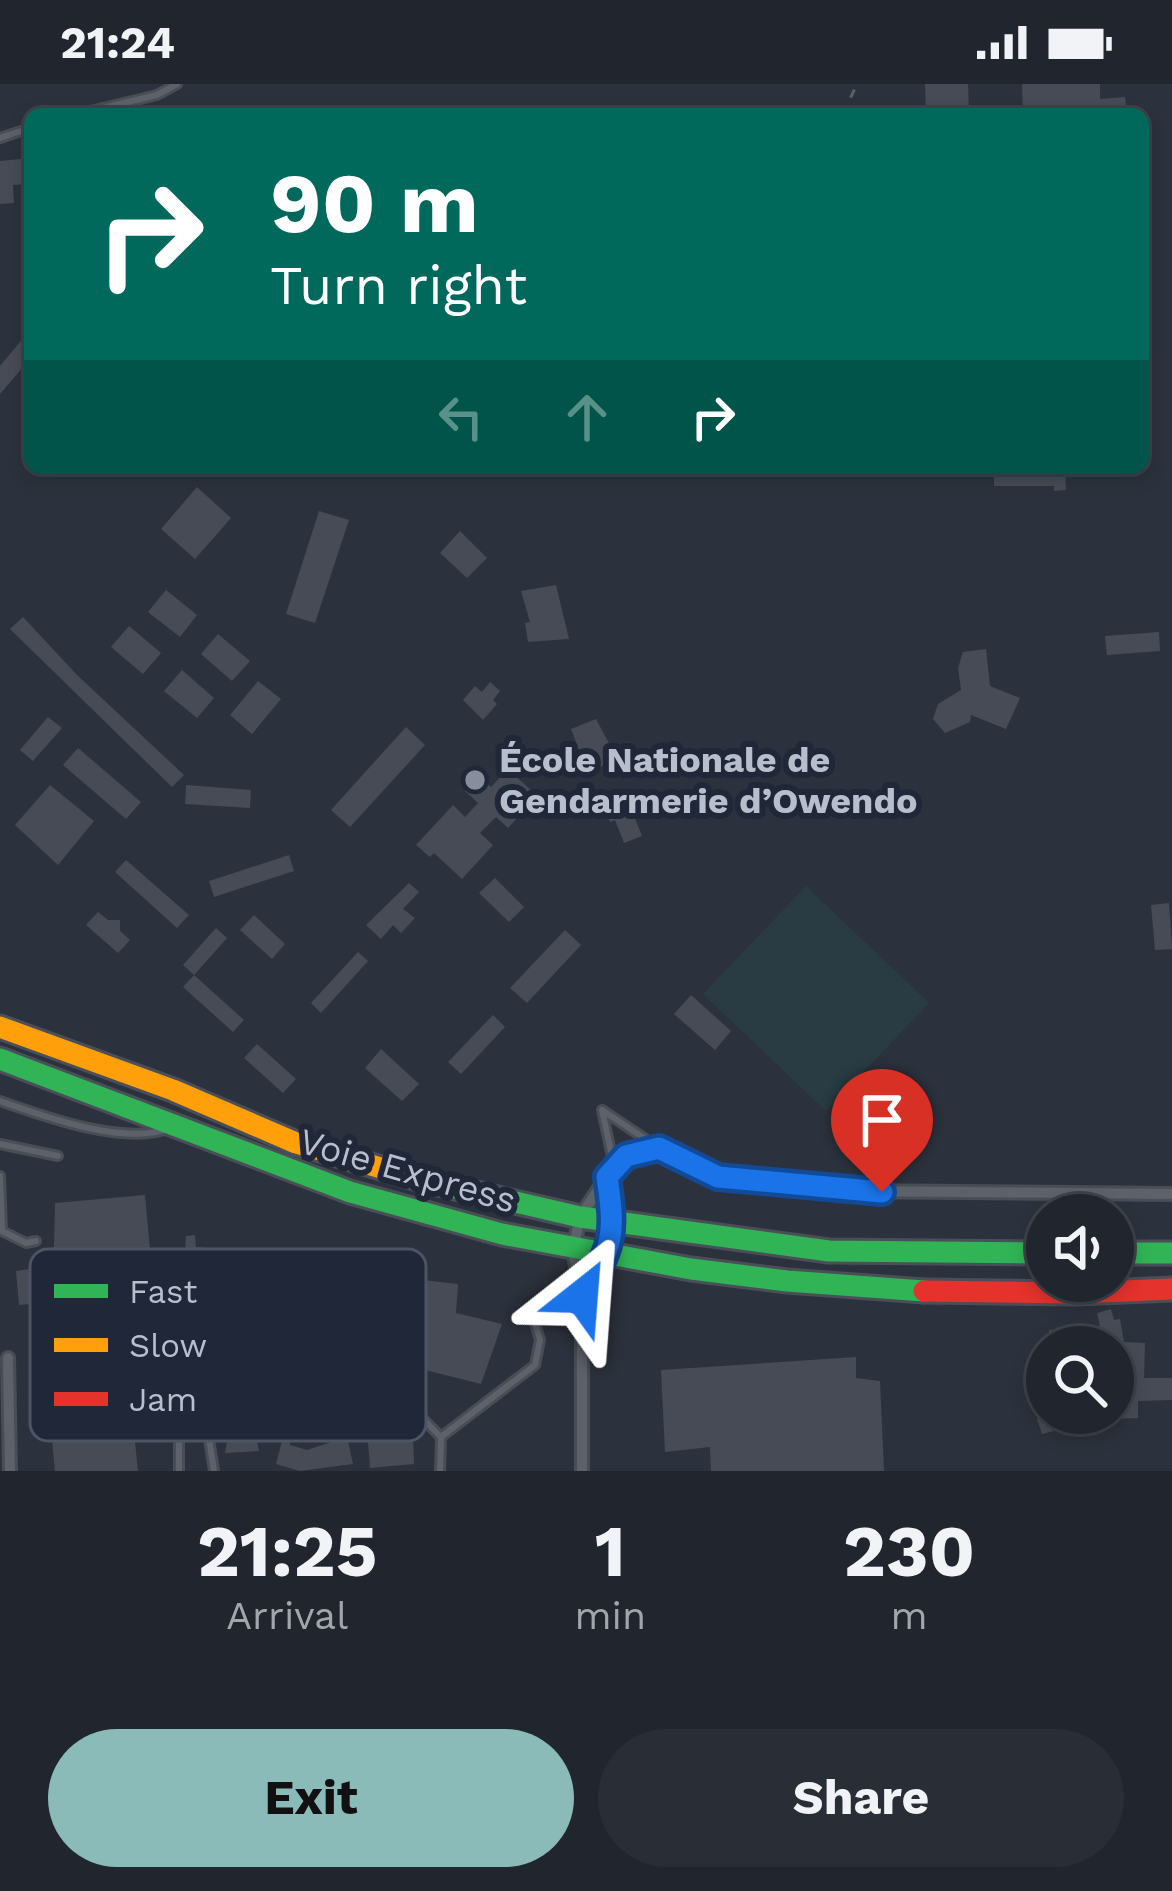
<!DOCTYPE html>
<meta charset="utf-8">
<style>
:root{--surface:#21262e;--page:#292e36;--text:#f1f3f6;--muted:#a2a5aa;--line:#3e434a;--accent:#8bbbb9}
body{margin:0;font-family:"Work Sans",sans-serif;background:var(--page);color:var(--text);height:100vh;display:flex;flex-direction:column;font-size:45px;white-space:nowrap}
*{box-sizing:border-box;margin:0}
p{font-size:39px;color:var(--muted)}
.icon{flex:none;width:66px;height:66px;fill:none;stroke:currentColor;stroke-width:2;stroke-linecap:round;stroke-linejoin:round}
.map{position:relative;height:1387px;overflow:hidden}
.side{display:flex;flex-direction:column;background:var(--surface);flex:1}
.side>*{flex:none}
.hud{position:absolute;left:24px;top:24px;width:1125px;height:366px;border-radius:18px;box-shadow:0 6px 18px #0003,0 0 0 3px var(--line);background:#00695c;color:#fff;overflow:hidden}
.controls{position:absolute;left:1026px;top:1110px;display:grid;gap:24px}
.controls a{display:grid;place-items:center;width:108px;height:108px;border-radius:50%;background:var(--surface);box-shadow:0 6px 18px #0003,0 0 0 3px var(--line);font-size:60px}
.pin{position:absolute;display:grid;place-items:center;width:102px;height:102px;color:#fff;margin:-123px -51px;border-radius:50% 50% 50% 0;rotate:-45deg;box-shadow:0 0 12px #0007}
.pin .icon{rotate:45deg}
.me{position:absolute;width:132px;margin:-66px;rotate:28deg;stroke-linejoin:round;filter:drop-shadow(0 0 9px #0008)}
.turn{display:flex;align-items:center;gap:42px;height:252px;padding:0 48px;font-size:54px}
.turn .icon{width:156px;height:156px;stroke-width:2.5}
.turn b{display:block;font-size:84px;line-height:102px}
.lanes{display:flex;align-items:center;height:114px;padding:0 48px;background:#0003;justify-content:center;gap:60px;direction:ltr}
.lanes .off{opacity:.35}
.eta{display:flex;justify-content:space-evenly;align-items:center;height:204px;text-align:center}
.eta b{font-size:72px;font-weight:700;line-height:84px}
.action{display:flex;gap:24px;margin-top:auto;padding:24px 48px}
.action a{flex:1;height:138px;border-radius:72px;background:var(--accent);color:#111;font-size:48px;font-weight:700;line-height:138px;text-align:center}
.action a+a{background:var(--page);color:var(--text)}
.status{display:flex;justify-content:space-between;align-items:center;height:84px;padding:0 60px;background:var(--surface);direction:ltr}
.status svg{height:33px;fill:currentColor}
.map>svg:first-child{display:block}
.garden{fill:#293c43}
.building{fill:#474b55}
.lines{fill:none;stroke-linecap:round;stroke-linejoin:round}
.lane-casing{stroke:#494d55;stroke-width:12}
.street-casing{stroke:#494d55;stroke-width:16}
.fast-casing{stroke:#494e58;stroke-width:27}
.slow-casing{stroke:#494e58;stroke-width:27}
.jam-casing{stroke:#494e58;stroke-width:27}
.path{stroke:#5b6066;stroke-width:3;stroke-dasharray:9 9;stroke-linecap:butt}
.lane{stroke:#5d616a;stroke-width:6}
.street{stroke:#5d616a;stroke-width:10}
.fast{stroke:#30b455;stroke-width:21}
.slow{stroke:#ff9f0a;stroke-width:21}
.jam{stroke:#e5322d;stroke-width:21}
.route-casing{stroke:#114b97;stroke-width:30}
.route{stroke:#1a73e8;stroke-width:21}
.poi-dot{fill:#878d9a;stroke:#1f2738;stroke-width:4.5}
.labels{text-anchor:middle;stroke-width:12;stroke-linejoin:round;paint-order:stroke}
.poi-label{font-size:36px;font-weight:bold;fill:#b8becc;stroke:#1f2738;text-anchor:start}
.street-label{font-size:36px;fill:#b8becc;stroke:#1f2738}
.key{fill:#1f2738;stroke:#4d5464;stroke-width:3}
.key-label{font-size:33px;fill:#b8becc}
</style>
<div class="status"><b>21:24</b><svg viewBox="0 0 49 12"><path d="M0 12V9h3v3zM5 12V6h3v6zM10 12V3h3v9zM15 12V0h3v12zM26 1h20v11H26zM47 4h2v5h-2z"/></svg></div>
<div class="map">
<svg width="1172" height="1387" viewBox="0 0 1172 1387">
<rect width="100%" height="100%" fill="#2c323d"/>
<!-- garden -->
<path class="garden" d="M806,802L929,919L826,1027L703,910Z"/>
<!-- building -->
<g class="building">
<path d="M925,0H968L969,30H926Z"/>
<path d="M1022,0H1100V15L1125,13L1127,30H1023Z"/>
<path d="M30,74V100L13,101L14,119L0,120V77Z"/>
<path d="M30,246V275L0,310V282Z"/>
<path d="M994,384H1065L1066,406L1054,407V402H994Z"/>
<path d="M197,403L231,434L195,475L161,445Z"/>
<path d="M319,427L349,436L315,539L286,530Z"/>
<path d="M460,447L487,474L467,494L440,469Z"/>
<path d="M556,501L569,555L528,558L525,539L530,538L521,507Z"/>
<path d="M166,506L197,531L180,553L148,528Z"/>
<path d="M23,533L77,591L184,691L172,703L10,545Z"/>
<path d="M129,542L161,569L143,590L111,563Z"/>
<path d="M1159,548L1160,567L1107,571L1105,552Z"/>
<path d="M218,550L250,577L232,597L201,570Z"/>
<path d="M986,565L990,602L1020,614L1006,645L971,631L970,638L945,649L933,635L938,620L961,606L958,584L963,568Z"/>
<path d="M182,586L214,614L197,634L164,607Z"/>
<path d="M258,597L281,615L252,650L230,631Z"/>
<path d="M490,598L500,607L493,616L497,620L483,636L463,616L475,602L482,608Z"/>
<path d="M48,633L62,644L33,677L20,666Z"/>
<path d="M596,635L611,663L608,664L613,678L595,685L586,664L579,666L571,645Z"/>
<path d="M406,643L425,661L350,743L331,726Z"/>
<path d="M78,664L141,718L126,735L63,681Z"/>
<path d="M508,685L537,712L508,744L496,733L480,749L493,761L462,795L434,769L430,773L416,761L453,721L465,733L478,719L465,707L479,692L491,703Z"/>
<path d="M50,701L94,737L58,781L15,741Z"/>
<path d="M186,701L251,706L250,724L185,720Z"/>
<path d="M625,709L642,752L624,759L615,736L610,738L605,727L611,725L607,716Z"/>
<path d="M289,771L294,787L214,813L209,797Z"/>
<path d="M126,776L189,831L177,844L115,788Z"/>
<path d="M495,794L524,823L509,838L479,809Z"/>
<path d="M409,799L419,808L403,825L415,834L401,849L393,841L381,855L366,841Z"/>
<path d="M1169,819L1172,865L1155,866L1151,821Z"/>
<path d="M98,828L108,836H120V847L130,856L118,869L86,841Z"/>
<path d="M254,831L285,860L272,875L240,846Z"/>
<path d="M216,844L227,854L194,891L183,881Z"/>
<path d="M565,846L581,861L527,919L510,904Z"/>
<path d="M358,868L368,877L321,929L311,919Z"/>
<path d="M194,891L244,936L233,948L183,903Z"/>
<path d="M691,911L731,947L715,966L674,930Z"/>
<path d="M493,931L505,943L461,990L448,978Z"/>
<path d="M257,960L296,995L283,1009L244,974Z"/>
<path d="M381,965L419,1000L402,1017L365,984Z"/>
<path d="M145,1111L154,1209L118,1212L119,1235L170,1243L165,1294L128,1291L138,1387H55L52,1356H68L64,1296L54,1297L53,1248L83,1246L82,1216L19,1221L16,1187L43,1183L45,1167L54,1163L55,1119Z"/>
<path d="M195,1151L196,1163L209,1164L210,1185L184,1190L186,1152Z"/>
<path d="M353,1180L413,1199L414,1195L458,1200L456,1229L502,1240L481,1300L389,1277L409,1211L405,1202L395,1206L381,1246L338,1238Z"/>
<path d="M1111,1225L1114,1236L1120,1235L1124,1258L1145,1259L1144,1294H1172V1316L1138,1317V1334L1113,1335V1263H1049V1246L1063,1245V1250L1100,1242L1097,1229Z"/>
<path d="M856,1273V1294L880,1297L884,1387H711L710,1363L665,1368L661,1286Z"/>
<path d="M1045,1329H1113L1111,1339H1085L1042,1350L1037,1335Z"/>
<path d="M259,1340H291L290,1361L307,1366L347,1353L353,1380L300,1387L276,1380L282,1357L257,1358L259,1367L225,1369L229,1346Z"/>
<path d="M413,1356L414,1380L370,1384L368,1358Z"/>
</g>
<g class="lines">
<!-- lane casing -->
<g class="lane-casing">
<g id="lane">
<path d="M78,30L157,11L177,0"/>
<path d="M0,54L30,44"/>
<path d="M0,1017C46,1033 124,1062 171,1044"/>
<path d="M0,1060L58,1072"/>
<path d="M614,1082L602,1026L656,1062"/>
<path d="M0,1092L2,1147L26,1159L36,1157"/>
<path d="M311,1294L312,1273L335,1202"/>
<path d="M370,1303L402,1209"/>
<path d="M246,1304L276,1308L311,1294L370,1303L411,1323L441,1353L440,1387"/>
<path d="M441,1353L535,1281L540,1256L533,1233"/>
<path d="M179,1387V1327"/>
<path d="M214,1387L209,1355C269,1303 247,1268 227,1201"/>
</g>
</g>
<!-- street casing -->
<g class="street-casing">
<g id="street">
<path d="M582,1212C613,1162 616,1152 607,1093"/>
<path d="M8,1274L10,1387"/>
<path d="M582,1387V1212L573,1166L580,1133L614,1082L626,1073L659,1064L719,1093L847,1107L1172,1110"/>
</g>
</g>
<!-- fast casing -->
<g class="fast-casing">
<g id="fast">
<path d="M0,975L350,1108L502,1150L691,1185L787,1197L924,1207"/>
<path d="M425,1097L580,1133L829,1167L1047,1169"/>
<path d="M1113,1169H1172"/>
</g>
</g>
<!-- slow casing -->
<g class="slow-casing">
<path id="slow" d="M0,943L173,1006L296,1059L425,1097"/>
</g>
<!-- jam casing -->
<g class="jam-casing">
<path id="jam" d="M924,1207L1076,1209L1172,1205"/>
</g>
<!-- path -->
<path class="path" d="M843,30L857,0"/>
<!-- lane -->
<use href="#lane" class="lane"/>
<!-- street -->
<use href="#street" class="street"/>
<!-- fast -->
<use href="#fast" class="fast"/>
<!-- slow -->
<use href="#slow" class="slow"/>
<!-- jam -->
<use href="#jam" class="jam"/>
</g>
<g class="lines">
<!-- route casing -->
<g class="route-casing">
<path id="route" d="M582,1212C613,1162 616,1152 607,1093L626,1072L659,1064L718,1093L882,1108"/>
</g>
<!-- route -->
<use href="#route" class="route"/>
</g>
<!-- markers -->
<circle class="poi-dot" cx="475" cy="696" r="12"/>
<g class="labels">
<!-- poi labels -->
<g class="poi-label">
<text x="499" y="688">École Nationale de<tspan x="499" dy="41">Gendarmerie d’Owendo</tspan></text>
</g>
<!-- street labels -->
<g class="street-label">
<text transform="translate(408 1086) rotate(16)" y="13">Voie Express</text>
</g>
</g>
<!-- legend -->
<rect x="30" y="1165" width="396" height="192" rx="18" class="key"/>
<rect x="54" y="1200" width="54" height="14" fill="#30b455"/>
<rect x="54" y="1254" width="54" height="14" fill="#ff9f0a"/>
<rect x="54" y="1308" width="54" height="14" fill="#e5322d"/>
<g class="key-label">
<text x="129" y="1219">Fast</text>
<text x="129" y="1273">Slow</text>
<text x="129" y="1327">Jam</text>
</g>
</svg>
<div class="controls">
<a><svg class="icon" aria-label="sound" viewBox="0 0 24 24"><path d="M4 9h4l5-4v14l-5-4H4zM17 9q2 3 0 6"/></svg></a>
<a><svg class="icon" aria-label="search" viewBox="0 0 24 24"><circle cx="10" cy="10" r="6"/><path d="M15 15l6 6"/></svg></a>
</div>
<div class="pin" style="left:882px;top:1108px;background:#d93025"><svg class="icon" aria-label="arrive" viewBox="0 0 24 24"><path d="M6 21V4h12l-3 4 3 4H6"/></svg></div>
<svg class="me" style="left:582px;top:1212px" viewBox="-20 -20 40 40"><path d="M0-17L14 15 0 8-14 15z" fill="#1a73e8" stroke="#fff" stroke-width="4"/></svg>
<div class="hud">
<div class="turn"><svg class="icon" aria-label="right" viewBox="0 0 24 24"><path d="M7 20v-9h11M14 6l5 5-5 5"/></svg><div><b>90 m</b>Turn right</div></div>
<div class="lanes"><svg class="icon off" aria-label="left" viewBox="0 0 24 24"><path d="M17 20v-9H6M10 6l-5 5 5 5"/></svg><svg class="icon off" aria-label="ahead" viewBox="0 0 24 24"><path d="M12 20V5M6 11l6-6 6 6"/></svg><svg class="icon" aria-label="right" viewBox="0 0 24 24"><path d="M7 20v-9h11M14 6l5 5-5 5"/></svg></div>
</div>
</div>
<section class="side">
<div class="eta">
<div><b>21:25</b><p>Arrival</p></div>
<div><b>1</b><p>min</p></div>
<div><b>230</b><p>m</p></div>
</div>
<div class="action"><a>Exit</a><a>Share</a></div>
</section>
